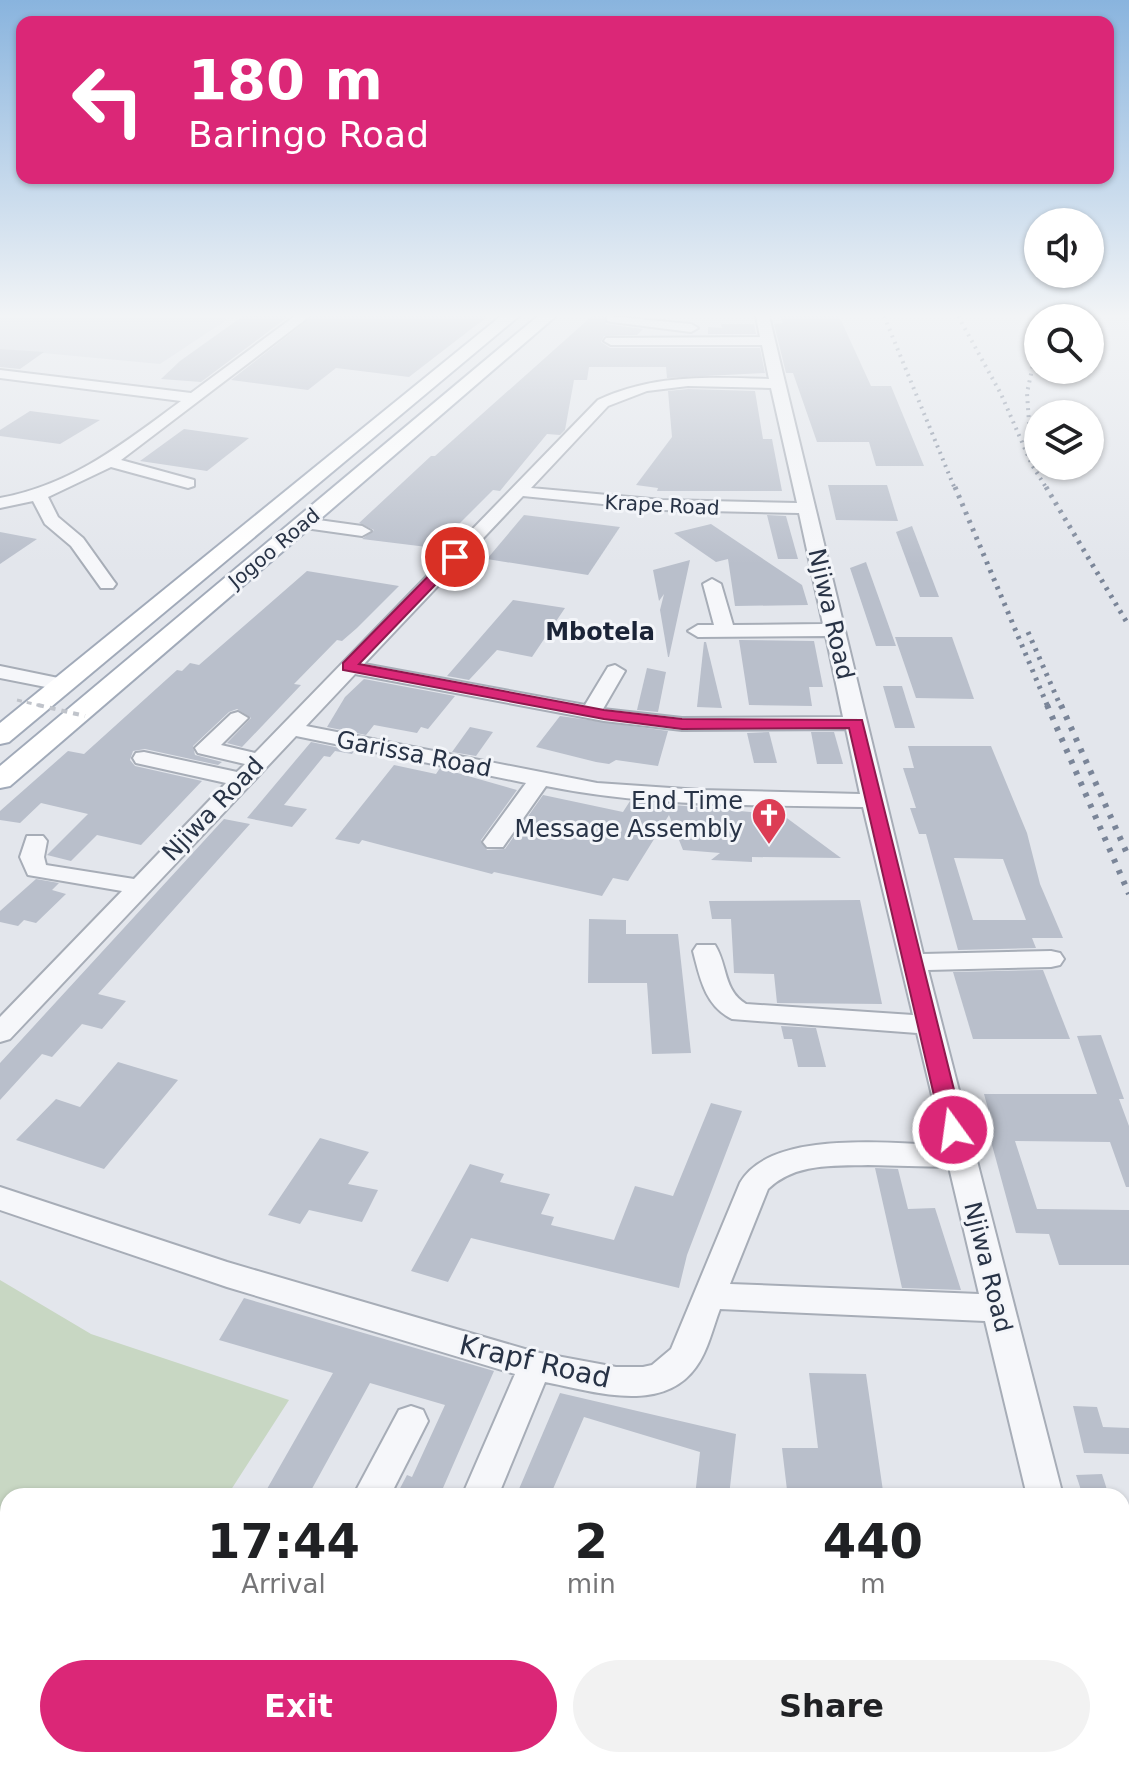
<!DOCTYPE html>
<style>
:root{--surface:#fff;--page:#f2f2f2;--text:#202124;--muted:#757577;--accent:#db2777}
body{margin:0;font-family:"DejaVu Sans",sans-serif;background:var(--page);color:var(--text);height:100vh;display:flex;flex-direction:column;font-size:30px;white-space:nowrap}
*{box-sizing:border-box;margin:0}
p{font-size:26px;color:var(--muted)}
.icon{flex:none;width:44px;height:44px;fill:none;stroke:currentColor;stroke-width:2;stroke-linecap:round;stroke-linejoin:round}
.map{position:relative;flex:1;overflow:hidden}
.side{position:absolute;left:0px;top:1488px;width:1130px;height:280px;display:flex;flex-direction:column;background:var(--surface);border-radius:24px 24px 0 0;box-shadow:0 2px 6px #0004}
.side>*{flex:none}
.banner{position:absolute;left:16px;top:16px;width:1098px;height:168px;border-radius:16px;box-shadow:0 2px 6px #0004;background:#db2777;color:#fff;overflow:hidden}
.tools{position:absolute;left:1024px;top:208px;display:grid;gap:16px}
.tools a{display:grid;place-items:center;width:80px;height:80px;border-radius:50%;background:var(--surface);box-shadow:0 2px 6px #0004;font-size:40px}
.pin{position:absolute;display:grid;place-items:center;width:68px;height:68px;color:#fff;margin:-34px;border:4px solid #fff;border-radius:50%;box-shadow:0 2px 8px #0007}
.me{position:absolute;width:88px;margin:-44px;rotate:346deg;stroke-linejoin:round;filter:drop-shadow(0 0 6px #0008)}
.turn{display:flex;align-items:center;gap:28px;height:168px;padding:0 40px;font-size:36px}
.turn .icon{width:104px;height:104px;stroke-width:2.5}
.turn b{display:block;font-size:56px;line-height:68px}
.eta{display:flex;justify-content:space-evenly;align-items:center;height:136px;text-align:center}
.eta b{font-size:48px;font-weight:700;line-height:56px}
.primary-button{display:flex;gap:16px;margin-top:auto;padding:16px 40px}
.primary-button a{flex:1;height:92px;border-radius:48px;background:var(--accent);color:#fff;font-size:32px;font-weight:700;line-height:92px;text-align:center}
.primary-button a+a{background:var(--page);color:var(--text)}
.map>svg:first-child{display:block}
.built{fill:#d0d5de}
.green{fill:#c8d7c3}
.building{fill:#b9bfcb;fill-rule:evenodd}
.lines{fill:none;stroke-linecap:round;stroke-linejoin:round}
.minor-casing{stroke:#a7adb7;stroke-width:4}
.major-casing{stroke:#a1aab9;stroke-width:4}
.minor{fill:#f6f7fa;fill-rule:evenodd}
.major{fill:#fff;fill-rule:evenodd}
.rail-far2{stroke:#7a8598;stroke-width:4;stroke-dasharray:2 5;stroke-linecap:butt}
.rail-far1{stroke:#7a8598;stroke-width:5;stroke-dasharray:3 6;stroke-linecap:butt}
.rail{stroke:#7a8598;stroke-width:6;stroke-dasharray:4 8;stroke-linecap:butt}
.path-bridge-far1{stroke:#c0c4cb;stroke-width:3;stroke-dasharray:5 5;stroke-linecap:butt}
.path-bridge{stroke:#c0c4cb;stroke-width:4;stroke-dasharray:6 6;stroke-linecap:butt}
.route{fill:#db2777;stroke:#8e194d;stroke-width:2}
.labels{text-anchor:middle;stroke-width:6;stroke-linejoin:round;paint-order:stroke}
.far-street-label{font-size:20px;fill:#283346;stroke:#f3f5f9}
.street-label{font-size:24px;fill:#283346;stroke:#f3f5f9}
.far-quarter-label{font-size:24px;font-weight:bold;fill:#1b2437;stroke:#f3f5f9}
.poi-label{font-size:24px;fill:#283346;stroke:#f3f5f9;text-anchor:end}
.near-street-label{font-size:28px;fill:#283346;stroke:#f3f5f9}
</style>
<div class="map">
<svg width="1129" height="1768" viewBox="0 0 1129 1768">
<rect width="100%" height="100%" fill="#e3e6ec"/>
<!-- built -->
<path class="built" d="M0,316H199L228,319L160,364L0,349Z"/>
<!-- green -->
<path class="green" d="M0,1280L91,1334L289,1400L227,1496H8V1760H58L53,1768H0Z"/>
<!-- building -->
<g class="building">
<path d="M243,316H289L201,382L161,379L180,361Z"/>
<path d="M313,316H488L409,377L336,368L308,390L231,380Z"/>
<path d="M592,316H604L606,324L643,329L637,335L604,336L601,342L610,348H760L765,373L667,378L666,367H589L587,380H574L565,430L560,435L547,434L500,491L493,490L435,548L362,539L374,530L359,523L431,456H435Z"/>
<path d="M780,316H839L871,386H891L924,466H876L869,442H817L793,373H786L774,324L783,323Z"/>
<path d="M721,324H754L756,334H708V327L722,328Z"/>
<path d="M0,349L44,352L20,369L0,367Z"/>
<path d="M688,389L755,391L763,439H772L782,491H657L658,488L636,485L672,437L668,391Z"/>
<path d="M30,411L100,420L60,444L0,436V430Z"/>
<path d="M184,429L249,438L207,471L140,461Z"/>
<path d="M828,485H887L898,521L836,520Z"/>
<path d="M524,515L620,527L588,575L487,559Z"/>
<path d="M767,515L786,516L798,559H778Z"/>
<path d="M711,524L802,585L808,605L735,606L728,559L716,562L674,533Z"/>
<path d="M912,526L939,597H920L896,532Z"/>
<path d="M0,532L37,539L0,564Z"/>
<path d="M690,560L669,657H668L660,610L664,594L659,601L653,570Z"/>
<path d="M866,562L896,646H876L850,568Z"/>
<path d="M307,571L399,586L357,628L342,641L337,640L294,684L301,685L242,747L227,743L251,718L237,709L229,712L193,746L195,755L222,762L218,765L145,749L133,751L130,760L135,766L202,781L141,845L97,835L71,861L47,855L88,814L41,803L20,823L0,820V811L68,751L84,754L177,670L182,671L190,663L199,665Z"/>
<path d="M513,600L565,608L532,657L497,650L469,680L447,676Z"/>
<path d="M895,637H952L974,699L916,698Z"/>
<path d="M739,640L814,641L823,687H809L812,706L749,705Z"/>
<path d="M704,642H706L722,708L697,707Z"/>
<path d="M647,668L666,672L658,712L637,710Z"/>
<path d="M364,679L455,696L428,729L421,727L417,733L374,725L366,735L327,727L345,697Z"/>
<path d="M883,686H902L915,728H895Z"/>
<path d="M560,716L668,731L658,766L616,760L609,764L596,762L536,747Z"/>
<path d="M470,727L493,732L476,756L452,752Z"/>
<path d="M769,732L777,763H754L747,733Z"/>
<path d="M811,732H834L843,764H817Z"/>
<path d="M311,742L354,751L352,754L335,751L330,757L324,756L284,805L307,809L292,827L247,818Z"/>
<path d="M908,746H991L1027,833L1040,884L1063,938H1032L1036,948L958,950L926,834H919L910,808H916L903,768H914ZM954,858L1003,859L1026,920H973Z"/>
<path d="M394,765L436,774L440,768L517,790L481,840L487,850L505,849L543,795L623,812L630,801L771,814L776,810L841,858L752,857V862L711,860L720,853L683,850L669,815L628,881L613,878L602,896L494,872L492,874L362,840L359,844L335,839Z"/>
<path d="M224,819L250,824L98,994L126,1001L102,1029L82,1024L52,1057L42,1054L0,1100V1063Z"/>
<path d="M36,879L59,883L52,890L66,894L36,923L24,920L18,926L0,922V911Z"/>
<path d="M860,900L882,1004L777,1003L774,974L734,973L731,919H712L709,901Z"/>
<path d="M589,919L626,920V934H678L691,1053L652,1054L647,983H588Z"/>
<path d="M1043,970L1070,1039H973L953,972Z"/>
<path d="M781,1026L816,1028L826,1067H798L792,1039H784Z"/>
<path d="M1101,1035L1124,1099H1119L1129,1126V1187H1126L1110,1142L1015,1141L1037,1209L1129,1210V1265H1059L1049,1234L1016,1233L986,1123H992L984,1094H1097L1077,1036Z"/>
<path d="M118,1062L178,1080L104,1169L16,1140L56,1099L80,1107Z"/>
<path d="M711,1103L742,1111L687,1255L679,1288L471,1238L448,1282L411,1271L470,1164L504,1174L500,1182L550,1194L541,1214L554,1217L551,1225L614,1240L635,1186L673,1196Z"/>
<path d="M320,1138L369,1152L348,1184L378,1190L362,1222L309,1210L300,1224L268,1215Z"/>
<path d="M875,1168L898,1169L908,1209L935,1208L961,1290L902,1288Z"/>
<path d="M244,1298L494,1371L443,1488L458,1493L457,1496H396L407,1475L412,1477L445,1405L370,1383L308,1496H263L333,1373L219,1340Z"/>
<path d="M809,1373L866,1374L883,1491L787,1490L782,1448H818Z"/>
<path d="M560,1393L736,1434L729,1496H695L700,1452L584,1417L550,1496H516Z"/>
<path d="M1073,1406L1097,1407L1103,1427L1129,1428V1454L1084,1453Z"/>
<path d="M1102,1474L1109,1496H1083L1076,1475Z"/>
</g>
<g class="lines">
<!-- minor casing -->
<g class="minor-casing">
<g id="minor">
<path d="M295,316H310L121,460L194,480V486L188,488L111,467L48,497L58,517L83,538L113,580L116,584L113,588H101L71,546L45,524L33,501L0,508V498C72,485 124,443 181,401L0,378V370L191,393Z"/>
<path d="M607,316L691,324L698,328L691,332L612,322L607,321Z"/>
<path d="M756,316H769L923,954L1051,951L1060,953L1064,959L1060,965L1051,967L928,970L1063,1496H1027L985,1321L720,1309C713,1327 708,1351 696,1367C662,1415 592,1391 545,1382L498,1496H462L515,1374L227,1287L0,1210V1187L227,1262L535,1352L616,1367H643L652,1365L671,1349L740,1183C770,1129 891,1144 944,1145L917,1033L732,1019C705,1006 700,978 693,951L697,945H715C728,966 723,990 746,1004L913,1015L863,807C757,805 650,807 546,786L503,847H487L483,842L526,783L296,736L10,1039L0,1042V1017L122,891L28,875L20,857L27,836H43L47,841L44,857L46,865L134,879L226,783L136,763L133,758L136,753L144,752L237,772L245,764L198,753L195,748L231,714L238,712L248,718L221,745L255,753L598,400C654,374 709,377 769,379L762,345H611L604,341L606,338L760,337ZM688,386L771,388L797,503L662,500L531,488L608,406L647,391ZM523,496L662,510L799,513L823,624L733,625L721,584L712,579L703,584L714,625H698L688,631L698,637L826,636L843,717L682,718L603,709L625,671L615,665L608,667L585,705L364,664ZM355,674L604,721L682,730L846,729L860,794L700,790L597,783L306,726ZM868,1165L949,1167L979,1294L730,1284L768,1189C795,1163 832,1166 868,1165Z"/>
<path d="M304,518L362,526L371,531L362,536L298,527L296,523Z"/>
<path d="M0,666L68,680L71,684L61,690L0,678Z"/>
<path d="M411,1406L423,1410L428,1421L390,1496H353L399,1410Z"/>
<path d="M1122,1758L1124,1768H1082L1081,1760Z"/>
<path d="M50,1760H96L100,1768H50Z"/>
<path d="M208,1760H251L247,1768H204Z"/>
<path d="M347,1760H389L386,1768H344Z"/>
</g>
</g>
<!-- major casing -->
<g class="major-casing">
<g id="major">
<path d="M501,316H519L9,742L0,744V723Z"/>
<path d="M538,316H556L10,786L0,788V766Z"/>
</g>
</g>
<!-- minor -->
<use href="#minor" class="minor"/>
<!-- major -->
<use href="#major" class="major"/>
<!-- rail-far2 -->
<g class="rail-far2">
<path d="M884,316L955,489"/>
<path d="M958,316L1001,394L1032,465L1047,489"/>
<path d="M1031,452L1027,393L1038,341"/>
</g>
<!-- rail-far1 -->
<g class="rail-far1">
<path d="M955,487L1048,707"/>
<path d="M1046,487L1129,626"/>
<path d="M1028,632L1061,707"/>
</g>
<!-- rail -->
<g class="rail">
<path d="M1047,705L1129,894"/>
<path d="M1061,705L1129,858"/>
</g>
<!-- path-bridge-far1 -->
<path class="path-bridge-far1" d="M17,700L46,707"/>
<!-- path-bridge -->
<path class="path-bridge" d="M38,705L85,716"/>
</g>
<!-- sky -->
<linearGradient id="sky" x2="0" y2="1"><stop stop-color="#89b4de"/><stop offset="0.56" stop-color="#f2f4f6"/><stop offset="1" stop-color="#f2f4f6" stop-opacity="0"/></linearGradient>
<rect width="1129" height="564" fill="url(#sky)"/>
<!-- route -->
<path class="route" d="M455,553L461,557L459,560L359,664L604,710L682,719L862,720L964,1130L961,1136H946L942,1130L849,728L682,729L604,719L343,670V663L450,554Z"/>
<!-- icons -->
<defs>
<g id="church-pin" transform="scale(1.8)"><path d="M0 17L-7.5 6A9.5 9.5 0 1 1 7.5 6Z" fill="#dc3d54" stroke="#f3f5f9"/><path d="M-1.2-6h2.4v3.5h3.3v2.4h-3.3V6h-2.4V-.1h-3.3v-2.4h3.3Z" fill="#fff"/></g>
</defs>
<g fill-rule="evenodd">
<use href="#church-pin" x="769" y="815"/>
</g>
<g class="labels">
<!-- far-street labels -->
<g class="far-street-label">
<text transform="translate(662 505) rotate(3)" y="7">Krape Road</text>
<text transform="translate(274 548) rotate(-40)" y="7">Jogoo Road</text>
</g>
<!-- street labels -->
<g class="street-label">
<text transform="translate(831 614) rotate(77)" y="8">Njiwa Road</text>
<text transform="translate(414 754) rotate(11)" y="8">Garissa Road</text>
<text transform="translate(213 809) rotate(-46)" y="8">Njiwa Road</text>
<text transform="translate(988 1267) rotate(76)" y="8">Njiwa Road</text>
</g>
<!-- far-quarter labels -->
<g class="far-quarter-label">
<text x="600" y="640">Mbotela</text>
</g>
<!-- poi labels -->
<g class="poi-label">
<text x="743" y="809">End Time<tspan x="743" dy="28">Message Assembly</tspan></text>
</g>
<!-- near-street labels -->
<g class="near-street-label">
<text transform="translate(535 1361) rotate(13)" y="10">Krapf Road</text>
</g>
</g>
</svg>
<div class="tools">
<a><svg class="icon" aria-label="sound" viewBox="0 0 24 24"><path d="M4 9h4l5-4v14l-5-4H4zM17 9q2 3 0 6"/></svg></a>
<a><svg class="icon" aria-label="search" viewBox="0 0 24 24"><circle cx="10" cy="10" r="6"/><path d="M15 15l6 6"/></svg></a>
<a><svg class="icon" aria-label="layers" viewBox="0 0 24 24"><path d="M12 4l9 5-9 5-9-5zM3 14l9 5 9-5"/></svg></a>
</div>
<div class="pin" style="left:455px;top:557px;background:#d93025"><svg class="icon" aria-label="arrive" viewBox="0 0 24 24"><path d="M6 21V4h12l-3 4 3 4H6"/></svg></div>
<svg class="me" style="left:953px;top:1130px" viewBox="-20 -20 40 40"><circle r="17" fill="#db2777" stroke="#fff" stroke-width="3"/><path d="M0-11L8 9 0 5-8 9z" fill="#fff"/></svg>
<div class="banner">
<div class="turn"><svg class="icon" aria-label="left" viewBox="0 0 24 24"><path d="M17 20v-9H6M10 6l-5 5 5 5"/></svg><div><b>180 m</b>Baringo Road</div></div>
</div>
<section class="side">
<div class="eta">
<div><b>17:44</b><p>Arrival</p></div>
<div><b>2</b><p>min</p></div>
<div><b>440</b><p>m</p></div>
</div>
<div class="primary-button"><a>Exit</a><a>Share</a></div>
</section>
</div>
